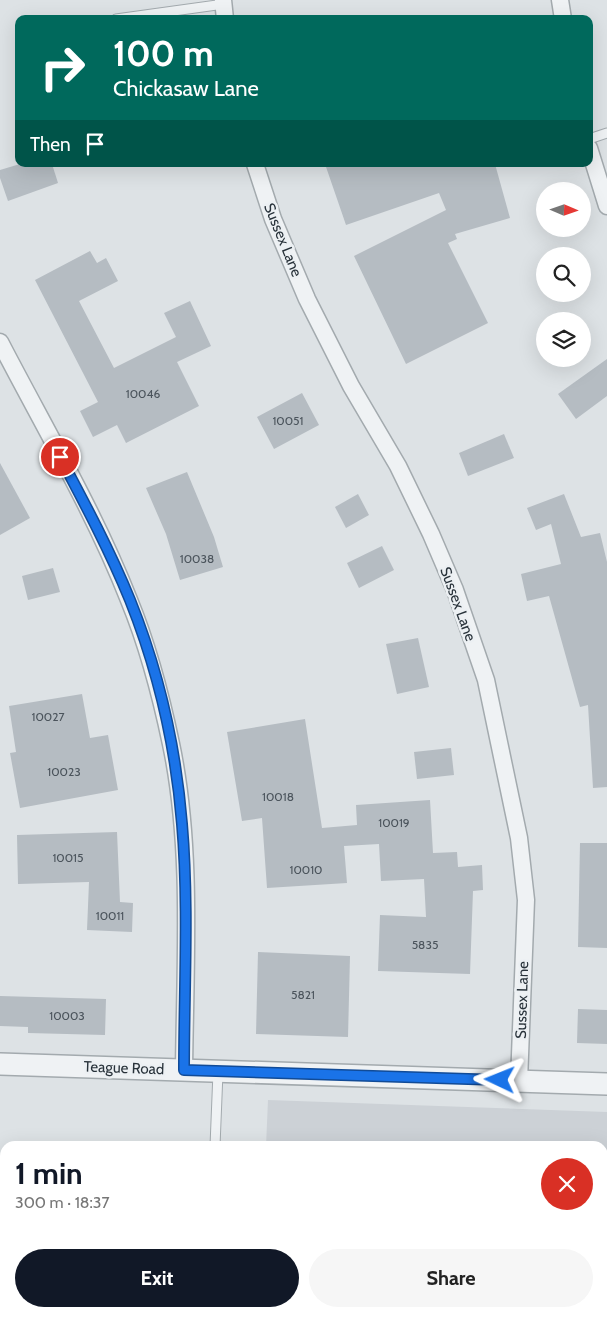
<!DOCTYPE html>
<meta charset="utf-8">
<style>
:root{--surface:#fff;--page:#f6f6f6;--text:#222;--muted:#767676;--accent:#111827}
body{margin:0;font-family:Cabin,sans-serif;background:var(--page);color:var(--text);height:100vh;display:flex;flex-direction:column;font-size:19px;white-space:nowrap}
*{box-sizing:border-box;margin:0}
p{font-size:16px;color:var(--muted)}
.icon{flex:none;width:28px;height:28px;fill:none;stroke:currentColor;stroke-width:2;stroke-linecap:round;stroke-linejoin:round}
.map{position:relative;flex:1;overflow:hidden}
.side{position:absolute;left:0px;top:1141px;width:608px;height:176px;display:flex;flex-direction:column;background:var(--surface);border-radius:15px 15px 0 0;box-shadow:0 5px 20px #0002}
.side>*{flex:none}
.top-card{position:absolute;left:15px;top:15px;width:578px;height:152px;border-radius:10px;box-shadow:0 5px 20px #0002;background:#00695c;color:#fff;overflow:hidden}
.needle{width:32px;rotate:92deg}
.tools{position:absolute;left:536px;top:182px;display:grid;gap:10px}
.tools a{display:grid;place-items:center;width:55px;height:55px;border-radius:50%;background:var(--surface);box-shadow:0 5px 20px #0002;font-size:25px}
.pin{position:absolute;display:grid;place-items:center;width:42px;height:42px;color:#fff;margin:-21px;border:2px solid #fff;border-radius:50%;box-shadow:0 1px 5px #0007}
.me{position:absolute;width:55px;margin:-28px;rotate:272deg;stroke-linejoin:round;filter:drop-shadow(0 0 4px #0008)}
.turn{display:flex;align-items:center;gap:18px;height:105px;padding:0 15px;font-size:22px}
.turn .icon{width:65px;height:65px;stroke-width:2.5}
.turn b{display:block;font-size:35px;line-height:42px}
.then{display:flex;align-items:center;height:48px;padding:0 15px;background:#0003;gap:10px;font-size:19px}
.round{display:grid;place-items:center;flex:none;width:52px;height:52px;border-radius:26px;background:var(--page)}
.head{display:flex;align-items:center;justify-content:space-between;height:85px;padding:0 15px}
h1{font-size:30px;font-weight:700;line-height:38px;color:var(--accent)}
.button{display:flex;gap:10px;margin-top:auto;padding:10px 15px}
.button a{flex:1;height:58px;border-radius:30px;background:var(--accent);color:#fff;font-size:20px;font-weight:700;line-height:58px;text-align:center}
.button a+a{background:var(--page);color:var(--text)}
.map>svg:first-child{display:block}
.built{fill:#ccd1d6}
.building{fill:#b5bcc2}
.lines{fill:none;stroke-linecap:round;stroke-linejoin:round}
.service-casing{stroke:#a3aaae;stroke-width:11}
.minor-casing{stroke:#a3aaae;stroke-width:19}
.tertiary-casing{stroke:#a3aaae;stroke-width:24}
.service{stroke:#eff2f4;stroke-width:9}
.minor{stroke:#eff2f4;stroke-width:16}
.tertiary{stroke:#eff2f4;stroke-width:21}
.route-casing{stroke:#114b97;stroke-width:12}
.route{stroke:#1a73e8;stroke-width:9}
.labels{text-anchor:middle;stroke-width:5;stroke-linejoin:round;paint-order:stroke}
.number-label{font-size:12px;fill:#4b545c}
.street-label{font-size:15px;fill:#28323a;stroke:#ecf0f3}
</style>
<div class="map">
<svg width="607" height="1317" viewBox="0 0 607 1317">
<rect width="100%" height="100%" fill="#dde2e5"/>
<!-- built -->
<path class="built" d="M268,1100L607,1112V1317H257V1312H602V1146H266Z"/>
<!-- building -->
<g class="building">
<path d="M20,164H52L58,183L8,201L0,178V170Z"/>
<path d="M325,164H495L510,218L455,234L457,239L448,243L488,323L406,364L354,256L446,210L439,193L346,225Z"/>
<path d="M90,251L97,263L106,258L118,281L79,301L114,368L176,337L164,313L190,301L211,346L177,362L199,406L126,443L117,425L93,437L80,411L98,402L35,280Z"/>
<path d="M607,359V396L576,419L558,394Z"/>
<path d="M302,393L319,425L274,449L257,417Z"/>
<path d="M504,434L514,458L468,476L459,453Z"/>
<path d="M0,463L30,518L0,535Z"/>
<path d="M187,472L214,537L223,567L180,580L166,534L146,488Z"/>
<path d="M358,494L369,515L346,528L335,507Z"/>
<path d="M564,494L581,537L600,533L607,562V787L593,788L588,705L580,707L549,596L527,601L521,574L561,564L551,524L536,530L527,508Z"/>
<path d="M382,546L394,570L359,588L347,563Z"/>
<path d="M53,568L60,592L28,600L22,576Z"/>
<path d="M418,638L429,687L397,694L386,644Z"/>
<path d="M82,694L90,738L108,735L118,790L20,808L10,753L16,752L9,706Z"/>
<path d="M305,719L322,828L357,825L356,805L430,800L433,853L457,852L458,867L482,865L483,890L473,891L470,974L378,971L380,915L426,917L424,879L381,881L379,844L344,846L347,883L267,888L262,818L242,821L227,732Z"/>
<path d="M451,748L454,775L417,779L414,752Z"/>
<path d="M117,832L120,902L133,903L132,932L87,930L89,882L18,884L17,835Z"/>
<path d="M580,843H607V948L578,947Z"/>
<path d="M258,952L350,956L348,1037L256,1034Z"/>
<path d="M0,996L106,999L105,1035L28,1033V1027L0,1026Z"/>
<path d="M578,1009L607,1010V1044L577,1043Z"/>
</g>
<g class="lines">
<!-- service casing -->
<g class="service-casing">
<g id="service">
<path d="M116,19L224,4"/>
<path d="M589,139L607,133"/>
<path d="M215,1146L218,1072"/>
<path d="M207,1317V1312"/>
</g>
</g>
<!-- minor casing -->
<g class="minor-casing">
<g id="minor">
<path d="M223,0L225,19"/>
<path d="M560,0L563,19"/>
<path d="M589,148L607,206"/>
<path d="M255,164L273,219L307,299L351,386L398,466L431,534L455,590L486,680L519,838L526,900L519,1081"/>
<path d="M0,342C44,427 94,511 129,600C148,646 161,696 171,744C193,848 185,964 184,1070"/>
</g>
</g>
<!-- tertiary casing -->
<g class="tertiary-casing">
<path id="tertiary" d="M0,1064L607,1084"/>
</g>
<!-- service -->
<use href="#service" class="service"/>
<!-- minor -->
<use href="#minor" class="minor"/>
<!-- tertiary -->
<use href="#tertiary" class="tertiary"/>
</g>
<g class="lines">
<!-- route casing -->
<g class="route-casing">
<path id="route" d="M60,457C85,504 110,551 130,600C158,670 176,749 182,824C189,906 184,989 184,1070L500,1080"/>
</g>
<!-- route -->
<use href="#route" class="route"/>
</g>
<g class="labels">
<!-- number labels -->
<g class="number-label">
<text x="143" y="398">10046</text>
<text x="288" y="425">10051</text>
<text x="197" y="563">10038</text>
<text x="48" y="721">10027</text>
<text x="64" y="776">10023</text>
<text x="278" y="801">10018</text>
<text x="394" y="827">10019</text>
<text x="68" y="862">10015</text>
<text x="306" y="874">10010</text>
<text x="110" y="920">10011</text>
<text x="425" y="949">5835</text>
<text x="303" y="999">5821</text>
<text x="67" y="1020">10003</text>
</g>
<!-- street labels -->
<g class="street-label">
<text transform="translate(283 240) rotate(68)" y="5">Sussex Lane</text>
<text transform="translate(458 604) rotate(70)" y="5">Sussex Lane</text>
<text transform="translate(522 1000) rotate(-88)" y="5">Sussex Lane</text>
<text transform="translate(124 1068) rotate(2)" y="5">Teague Road</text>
</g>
</g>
</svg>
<div class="tools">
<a><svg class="needle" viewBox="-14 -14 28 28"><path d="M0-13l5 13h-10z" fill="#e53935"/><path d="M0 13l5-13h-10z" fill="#767676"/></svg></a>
<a><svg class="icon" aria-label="search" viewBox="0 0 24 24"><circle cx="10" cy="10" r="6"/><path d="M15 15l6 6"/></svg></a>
<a><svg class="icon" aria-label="layers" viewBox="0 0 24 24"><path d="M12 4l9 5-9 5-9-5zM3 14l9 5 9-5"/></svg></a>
</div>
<div class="pin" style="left:60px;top:457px;background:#d93025"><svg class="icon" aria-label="arrive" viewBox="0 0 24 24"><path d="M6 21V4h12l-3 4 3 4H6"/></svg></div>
<svg class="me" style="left:500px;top:1080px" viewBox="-20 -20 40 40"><path d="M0-17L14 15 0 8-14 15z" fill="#1a73e8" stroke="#fff" stroke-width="4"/></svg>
<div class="top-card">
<div class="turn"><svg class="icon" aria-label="right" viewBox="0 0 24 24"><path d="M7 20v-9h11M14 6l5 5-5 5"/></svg><div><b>100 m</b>Chickasaw Lane</div></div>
<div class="then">Then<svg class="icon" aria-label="arrive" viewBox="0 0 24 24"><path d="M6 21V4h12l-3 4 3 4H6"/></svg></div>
</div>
<section class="side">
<div class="head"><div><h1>1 min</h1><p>300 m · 18:37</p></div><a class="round" style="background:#d93025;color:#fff"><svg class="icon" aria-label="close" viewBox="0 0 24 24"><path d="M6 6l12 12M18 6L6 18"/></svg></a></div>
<div class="button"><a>Exit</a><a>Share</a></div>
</section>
</div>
